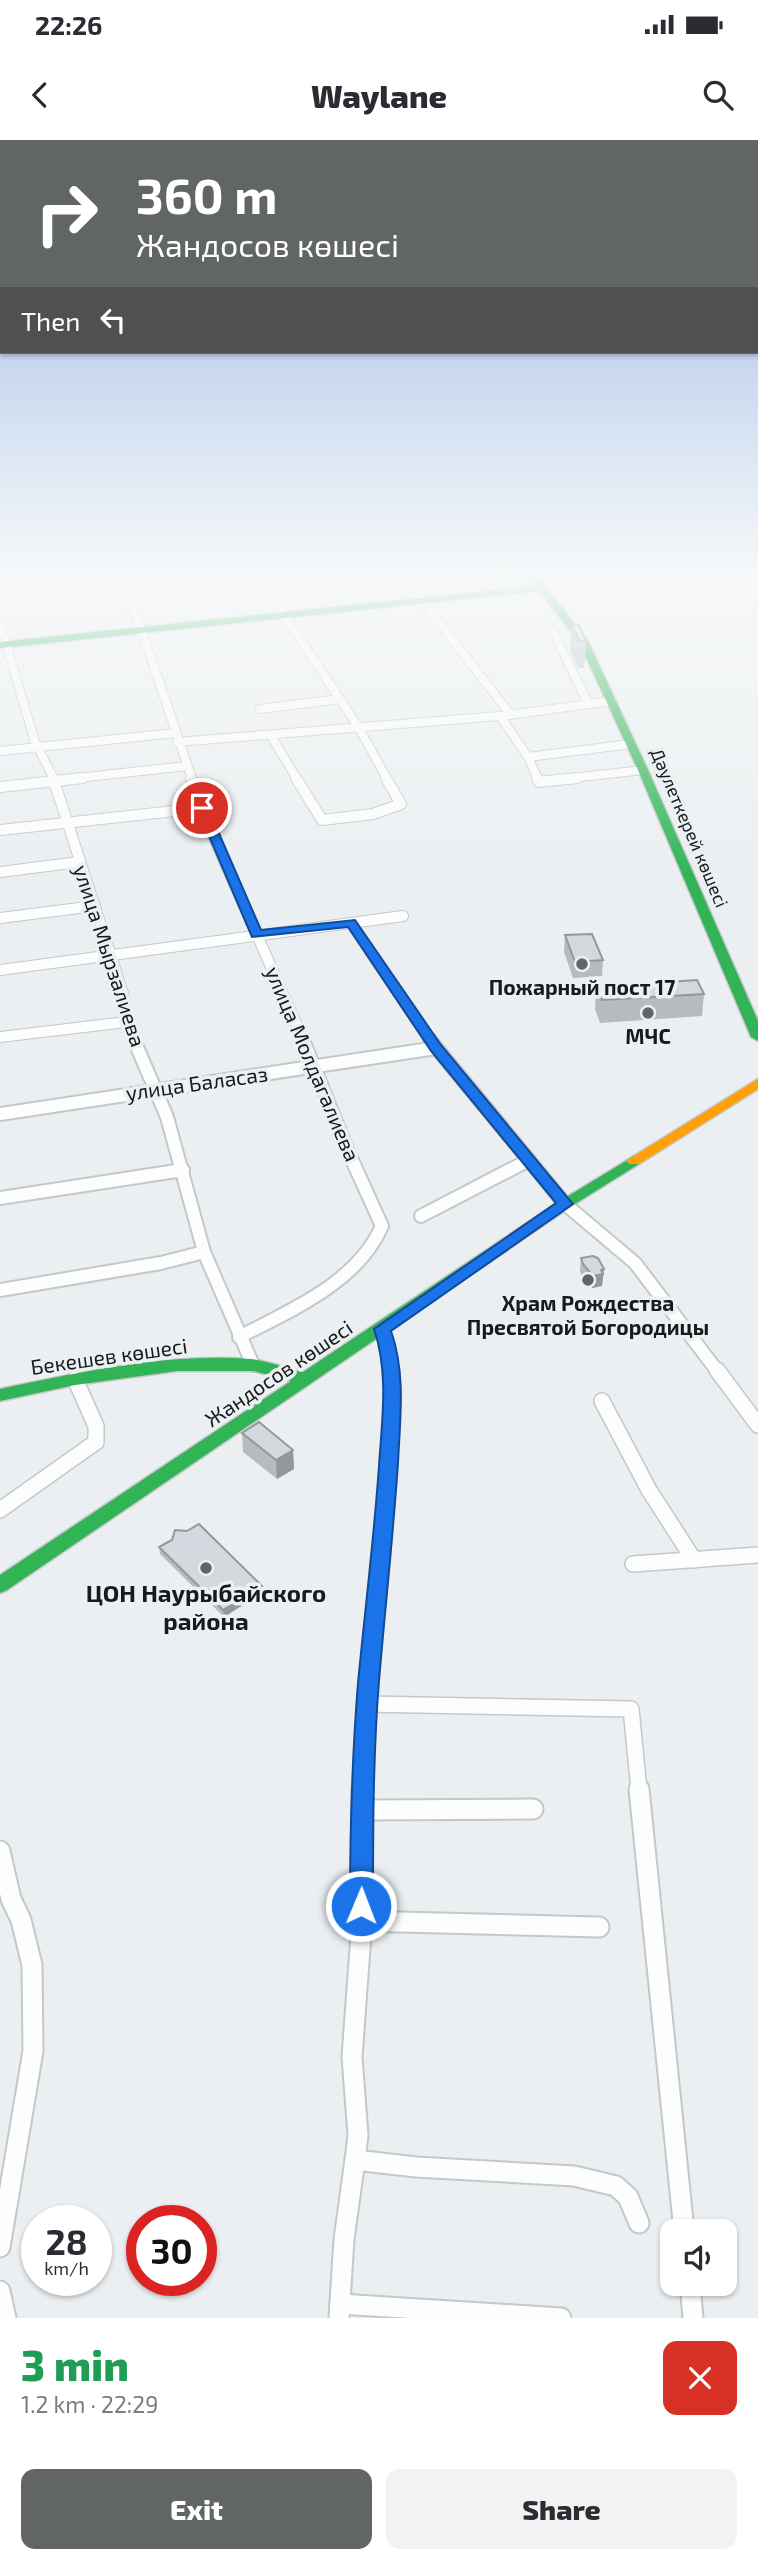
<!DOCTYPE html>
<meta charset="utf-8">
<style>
:root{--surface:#fff;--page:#f2f2f3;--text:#2b2b33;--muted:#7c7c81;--accent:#626566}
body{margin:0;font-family:"Exo 2",sans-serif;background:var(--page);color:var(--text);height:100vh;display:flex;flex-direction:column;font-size:26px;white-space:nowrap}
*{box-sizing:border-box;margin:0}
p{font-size:23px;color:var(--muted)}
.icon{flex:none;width:38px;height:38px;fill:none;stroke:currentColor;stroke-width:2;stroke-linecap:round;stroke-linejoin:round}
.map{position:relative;height:2178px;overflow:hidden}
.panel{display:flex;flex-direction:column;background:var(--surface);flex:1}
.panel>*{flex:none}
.hud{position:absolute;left:0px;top:0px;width:760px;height:214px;box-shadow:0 2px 5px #0004;background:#626566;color:#fff;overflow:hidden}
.tools{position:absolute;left:660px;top:2079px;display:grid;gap:14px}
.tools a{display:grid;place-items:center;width:77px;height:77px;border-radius:14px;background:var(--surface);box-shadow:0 2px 5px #0004;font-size:35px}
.speed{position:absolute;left:21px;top:2065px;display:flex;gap:14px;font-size:35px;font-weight:700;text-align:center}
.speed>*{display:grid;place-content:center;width:91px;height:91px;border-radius:50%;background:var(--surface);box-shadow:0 2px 5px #0004;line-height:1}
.speed small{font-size:18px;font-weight:400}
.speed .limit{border:10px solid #d22;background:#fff;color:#111}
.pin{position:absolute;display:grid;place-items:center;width:60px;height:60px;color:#fff;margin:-30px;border:4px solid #fff;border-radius:50%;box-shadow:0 2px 7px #0007}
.me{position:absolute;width:77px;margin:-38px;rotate:1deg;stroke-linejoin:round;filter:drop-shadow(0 0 5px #0008)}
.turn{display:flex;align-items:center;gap:24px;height:147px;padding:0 21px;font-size:32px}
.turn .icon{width:91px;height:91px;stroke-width:2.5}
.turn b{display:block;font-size:49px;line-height:60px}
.then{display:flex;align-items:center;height:66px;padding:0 21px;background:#0003;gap:14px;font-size:26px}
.round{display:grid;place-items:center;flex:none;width:74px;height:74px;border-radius:14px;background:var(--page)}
.summary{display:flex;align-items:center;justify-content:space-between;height:119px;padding:0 21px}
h1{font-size:42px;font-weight:800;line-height:52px;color:#1e9e55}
.primary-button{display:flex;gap:14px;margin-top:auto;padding:14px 21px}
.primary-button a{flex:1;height:80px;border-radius:14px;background:var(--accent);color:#fff;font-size:28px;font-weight:800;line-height:80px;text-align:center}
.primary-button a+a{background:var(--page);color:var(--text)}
.status{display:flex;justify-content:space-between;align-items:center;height:49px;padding:0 35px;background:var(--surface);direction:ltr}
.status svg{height:19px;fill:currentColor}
header{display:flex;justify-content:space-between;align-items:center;height:91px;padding:0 21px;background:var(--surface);font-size:32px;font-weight:800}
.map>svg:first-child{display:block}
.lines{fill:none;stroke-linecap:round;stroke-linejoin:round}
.street-far4-casing{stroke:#c5c7c9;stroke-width:10}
.street-far3-casing{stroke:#c5c7c9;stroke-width:12}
.street-far2-casing{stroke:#c5c7c9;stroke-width:16}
.street-far1-casing{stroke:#c5c7c9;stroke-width:18}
.street-casing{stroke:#c5c7c9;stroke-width:23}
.fast-casing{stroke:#c5c7c9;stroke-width:3}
.slow-casing{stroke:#c5c7c9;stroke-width:3}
.street-far4{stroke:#fcfdfd;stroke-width:8}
.street-far3{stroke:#fcfdfd;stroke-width:10}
.street-far2{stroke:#fcfdfd;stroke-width:12}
.street-far1{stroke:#fcfdfd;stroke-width:15}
.street{stroke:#fcfdfd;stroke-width:19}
.fast{fill:#30b455;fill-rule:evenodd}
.slow{fill:#ff9f0a;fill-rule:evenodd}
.wall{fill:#b6bbc0}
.shaded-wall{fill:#94989c}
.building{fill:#d4d9df;stroke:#94989c;stroke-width:2}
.route{fill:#1a73e8;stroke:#114b97;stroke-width:2}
.poi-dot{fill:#626566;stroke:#ebf0f2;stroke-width:2.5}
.labels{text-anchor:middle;stroke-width:7;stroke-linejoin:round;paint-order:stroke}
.far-street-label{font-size:18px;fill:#181a1b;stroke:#ebf0f2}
.street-label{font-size:21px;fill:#181a1b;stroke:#ebf0f2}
.poi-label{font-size:21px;font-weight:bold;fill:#181a1b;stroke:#ebf0f2}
.near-poi-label{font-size:24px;font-weight:bold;fill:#181a1b;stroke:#ebf0f2}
</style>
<div class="status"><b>22:26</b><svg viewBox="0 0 49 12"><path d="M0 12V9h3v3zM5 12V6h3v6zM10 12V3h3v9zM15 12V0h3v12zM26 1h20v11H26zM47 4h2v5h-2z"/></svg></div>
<header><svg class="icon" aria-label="back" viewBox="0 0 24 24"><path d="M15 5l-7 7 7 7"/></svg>Waylane<svg class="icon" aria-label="search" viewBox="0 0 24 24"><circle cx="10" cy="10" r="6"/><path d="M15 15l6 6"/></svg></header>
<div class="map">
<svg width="758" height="2178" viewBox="0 0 758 2178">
<rect width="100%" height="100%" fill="#eceff1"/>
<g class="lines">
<!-- street-far4 casing -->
<g class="street-far4-casing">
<g id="street-far4">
<path d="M115,431L142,491L192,639"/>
<path d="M255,431L359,588L387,639"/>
<path d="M399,431L511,575"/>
<path d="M542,448L613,441L617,439L614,431"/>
<path d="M0,483L35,602L54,639"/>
<path d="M553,491L588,564"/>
<path d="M260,569L340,559"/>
<path d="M500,576L528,617L538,639"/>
<path d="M271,596L297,639"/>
<path d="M177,602L500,576L612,561"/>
<path d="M0,611L175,593"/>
<path d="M528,617L631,604"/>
<path d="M68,639L187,626"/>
<path d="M562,639L643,630"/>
</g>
</g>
<!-- street-far3 casing -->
<g class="street-far3-casing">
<g id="street-far3">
<path d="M53,638L123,853L126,882L134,901"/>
<path d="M191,638L217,705L304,901"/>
<path d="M296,638L322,680L373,674L401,664L386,638"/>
<path d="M537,638L539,642L577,638"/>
<path d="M0,647L83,638"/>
<path d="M0,690L202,668"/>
<path d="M0,732L79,722"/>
<path d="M0,778L95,766"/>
<path d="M351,783L431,901"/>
<path d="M0,830L403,776"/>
<path d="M0,897L126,882"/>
</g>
</g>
<!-- street-far2 casing -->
<g class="street-far2-casing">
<g id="street-far2">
<path d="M134,900L167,977L204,1112L253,1225"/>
<path d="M430,900L565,1064L635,1123L718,1232"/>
<path d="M0,974L436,908"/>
<path d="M0,1058L183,1030"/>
<path d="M421,1076L529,1020"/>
<path d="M0,1150L161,1123L204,1112"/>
<path d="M382,1189L388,1207L391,1232"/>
<path d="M239,1197C291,1170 357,1143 382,1086L347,1009L303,900"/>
</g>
</g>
<!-- street-far1 casing -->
<g class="street-far1-casing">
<g id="street-far1">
<path d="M717,1230L758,1285"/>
<path d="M602,1261L649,1350L694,1420"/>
<path d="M0,1370L96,1302V1286L75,1239"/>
<path d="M633,1424L758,1415"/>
<path d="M367,1564L631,1569L639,1650"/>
<path d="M362,1650L369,1541L382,1423L393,1256L390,1230"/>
</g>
</g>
<!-- street casing -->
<g class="street-casing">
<g id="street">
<path d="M639,1649L684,2091"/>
<path d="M362,1670L533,1669"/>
<path d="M0,1711L11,1759L21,1780L32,1825L33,1911L0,2107"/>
<path d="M361,1781L599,1787"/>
<path d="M355,2020L358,1995L352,1917L361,1795L362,1649"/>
<path d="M690,2144L693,2178"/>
<path d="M0,2151L6,2178"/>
<path d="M340,2164L561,2178"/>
<path d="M339,2178L344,2099L355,2020L416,2027L574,2036L616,2046L628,2057L639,2083"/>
</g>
</g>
<!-- fast casing -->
<g class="fast-casing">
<g id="fast">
<path d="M524,431H533L588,501L648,630L758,881V901L751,897L638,630L579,502L539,451L0,508V502L535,446Z"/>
<path d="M634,1016L639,1018L642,1021L639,1024L570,1067L7,1450L0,1453V1435L291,1241L253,1231H177L75,1245L0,1261V1249C82,1232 167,1213 251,1219C268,1221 286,1228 303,1232L560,1061Z"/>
</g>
</g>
<!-- slow casing -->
<g class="slow-casing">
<path id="slow" d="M758,939V949L639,1024H629L626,1021Z"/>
</g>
<!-- street-far4 -->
<use href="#street-far4" class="street-far4"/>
<!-- street-far3 -->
<use href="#street-far3" class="street-far3"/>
<!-- street-far2 -->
<use href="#street-far2" class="street-far2"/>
<!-- street-far1 -->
<use href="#street-far1" class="street-far1"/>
<!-- street -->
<use href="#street" class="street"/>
<!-- fast -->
<use href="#fast" class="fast"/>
<!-- slow -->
<use href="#slow" class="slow"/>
</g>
<!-- wall -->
<g class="wall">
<path d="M571,485L586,501L584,528H578L570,511Z"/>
<path d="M565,795L603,820L602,836L573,838L564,812Z"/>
<path d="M596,847L704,854L702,876L600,883L595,869Z"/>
<path d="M581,1118L604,1129L602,1146L592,1148L582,1136L580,1131Z"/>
<path d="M242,1293L293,1310L294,1329L277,1339L243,1312Z"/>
<path d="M159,1407L262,1446V1453L224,1477L160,1414Z"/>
</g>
<!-- shaded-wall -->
<g class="shaded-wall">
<path d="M604,1129L602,1146L592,1148L593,1136L601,1130Z"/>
<path d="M293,1310L294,1329L277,1339L276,1320Z"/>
<path d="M262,1446V1453L224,1477L223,1470Z"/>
</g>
<!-- building -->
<g class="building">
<path d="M571,485H579L586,501H580Z"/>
<path d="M592,794L603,820L575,822L565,795Z"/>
<path d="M697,840L704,854L602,860L596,847Z"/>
<path d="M593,1116L598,1118L604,1129L601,1130L603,1134L593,1136L583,1124L581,1118Z"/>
<path d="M259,1282L293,1310L276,1320L242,1293Z"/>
<path d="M199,1384L262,1446L223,1470L159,1407L172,1400L175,1390L187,1391Z"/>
</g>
<!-- sky -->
<linearGradient id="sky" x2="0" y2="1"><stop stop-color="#98b6e5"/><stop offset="0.59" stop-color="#f6f8f9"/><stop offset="1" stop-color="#f6f8f9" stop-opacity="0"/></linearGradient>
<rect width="758" height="736" fill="url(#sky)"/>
<!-- route -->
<path class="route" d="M202,665L208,668L261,790L355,780L441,905L573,1064L391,1191C406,1233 400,1279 398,1323C393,1396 385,1469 379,1541C373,1616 373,1691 373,1766L369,1773L361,1776L353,1773L350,1766C350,1691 352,1617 358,1543C365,1470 374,1398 379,1326C382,1280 389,1233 374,1189L556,1063L431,911L348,787L252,797L197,668Z"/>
<!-- markers -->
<g class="poi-dot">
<circle cx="582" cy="824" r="7"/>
<circle cx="648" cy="873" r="7"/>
<circle cx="588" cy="1140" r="7"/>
<circle cx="206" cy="1428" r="7"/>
</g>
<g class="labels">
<!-- far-street labels -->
<g class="far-street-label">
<text transform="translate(689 688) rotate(67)" y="6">Дәулеткерей көшесі</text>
</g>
<!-- street labels -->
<g class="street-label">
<text transform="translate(109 816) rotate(72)" y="7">улица Мырзалиева</text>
<text transform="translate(312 924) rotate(67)" y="7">улица Молдагалиева</text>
<text transform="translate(197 944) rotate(-8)" y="7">улица Баласаз</text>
<text transform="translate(109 1217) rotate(-8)" y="7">Бекешев көшесі</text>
<text transform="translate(279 1234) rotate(-34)" y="7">Жандосов көшесі</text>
</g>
<!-- poi labels -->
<g class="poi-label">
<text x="582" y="855">Пожарный пост 17</text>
<text x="648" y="904">МЧС</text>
<text x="588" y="1171">Храм Рождества<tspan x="588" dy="24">Пресвятой Богородицы</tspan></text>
</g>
<!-- near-poi labels -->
<g class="near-poi-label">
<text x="206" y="1462">ЦОН Наурыбайского<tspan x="206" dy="28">района</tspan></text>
</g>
</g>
</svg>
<div class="tools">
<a><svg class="icon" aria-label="sound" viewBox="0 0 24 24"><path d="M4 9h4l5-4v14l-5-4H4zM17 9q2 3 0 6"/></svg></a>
</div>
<div class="speed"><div>28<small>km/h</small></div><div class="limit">30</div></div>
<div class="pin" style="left:202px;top:668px;background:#d93025"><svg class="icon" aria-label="arrive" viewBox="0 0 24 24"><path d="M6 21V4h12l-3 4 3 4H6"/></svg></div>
<svg class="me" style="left:361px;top:1766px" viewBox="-20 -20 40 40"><circle r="17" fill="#1a73e8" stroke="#fff" stroke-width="3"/><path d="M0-11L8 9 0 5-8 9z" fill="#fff"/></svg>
<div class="hud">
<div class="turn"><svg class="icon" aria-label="right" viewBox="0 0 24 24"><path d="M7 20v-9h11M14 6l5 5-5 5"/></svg><div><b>360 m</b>Жандосов көшесі</div></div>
<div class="then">Then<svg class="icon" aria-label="left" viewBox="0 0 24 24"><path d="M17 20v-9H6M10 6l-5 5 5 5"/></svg></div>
</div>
</div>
<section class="panel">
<div class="summary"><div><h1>3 min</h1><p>1.2 km · 22:29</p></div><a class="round" style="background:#d93025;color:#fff"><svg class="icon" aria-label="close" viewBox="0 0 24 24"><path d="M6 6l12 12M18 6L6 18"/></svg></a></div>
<div class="primary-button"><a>Exit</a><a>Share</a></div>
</section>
